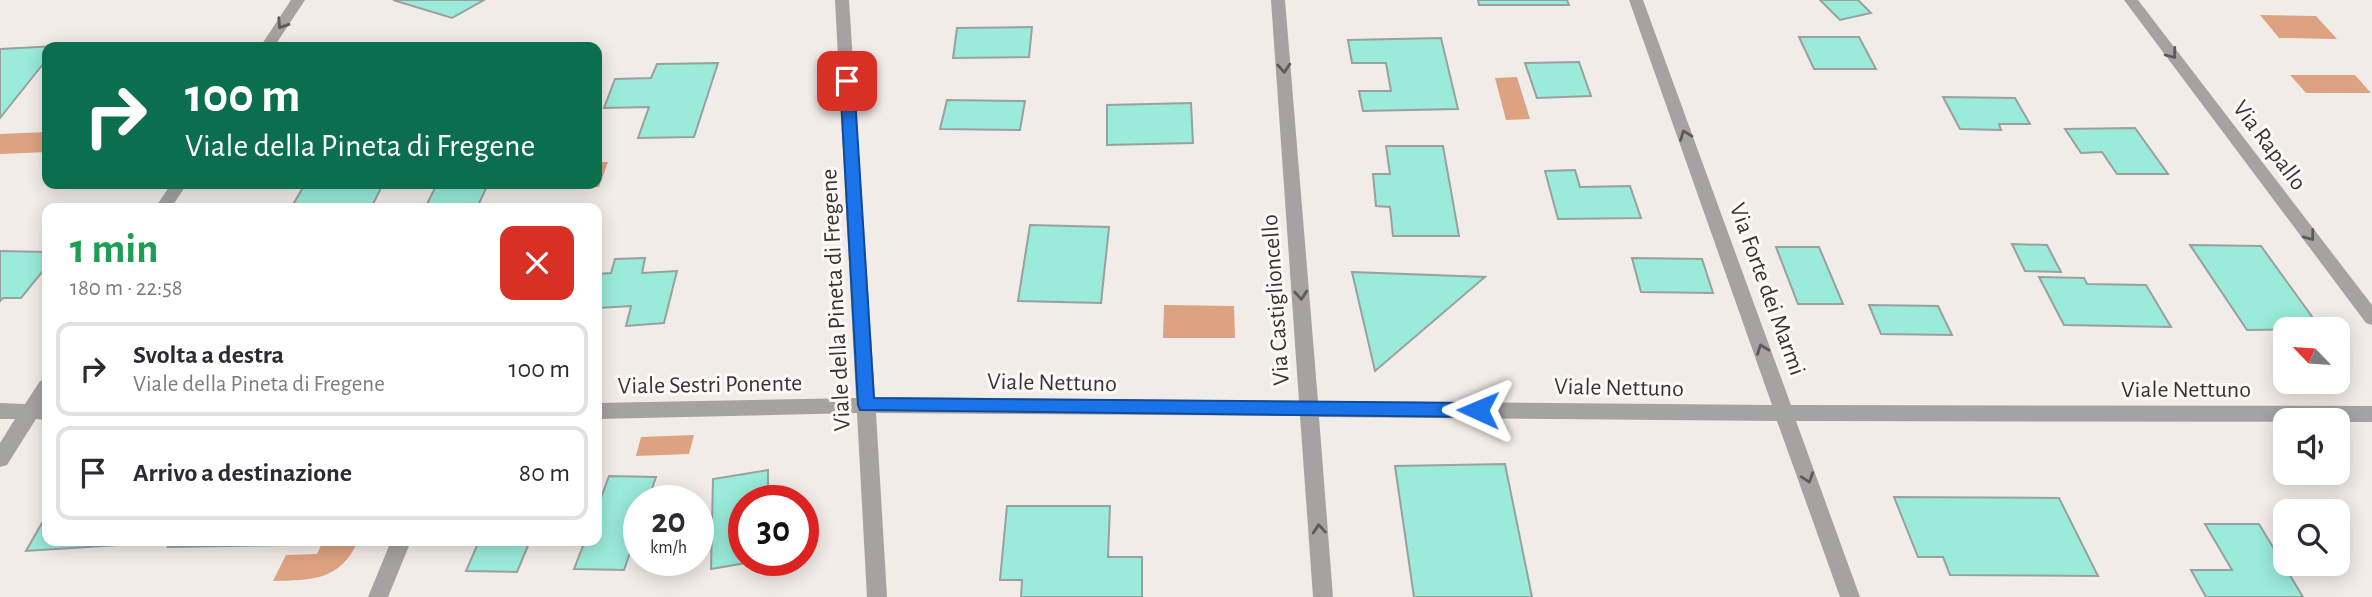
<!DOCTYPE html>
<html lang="it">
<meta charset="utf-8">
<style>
:root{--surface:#fff;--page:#f2f2f3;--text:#2b2b33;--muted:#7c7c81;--line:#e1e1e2}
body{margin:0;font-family:"Alegreya Sans",sans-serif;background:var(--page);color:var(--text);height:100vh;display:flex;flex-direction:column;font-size:26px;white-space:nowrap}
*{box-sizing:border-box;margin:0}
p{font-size:23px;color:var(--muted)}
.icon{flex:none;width:38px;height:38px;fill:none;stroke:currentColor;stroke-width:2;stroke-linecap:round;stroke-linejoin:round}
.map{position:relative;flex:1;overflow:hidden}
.sheet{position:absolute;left:42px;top:203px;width:560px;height:343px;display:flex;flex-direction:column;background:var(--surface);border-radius:14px;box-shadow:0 4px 18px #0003}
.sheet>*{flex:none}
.guide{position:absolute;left:42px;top:42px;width:560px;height:147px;border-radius:14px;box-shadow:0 4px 18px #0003;background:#0b6e4f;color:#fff;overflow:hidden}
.needle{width:46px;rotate:295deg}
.tools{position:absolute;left:2273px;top:317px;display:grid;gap:14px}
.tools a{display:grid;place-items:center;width:77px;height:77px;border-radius:14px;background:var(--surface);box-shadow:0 4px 18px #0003;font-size:35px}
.speed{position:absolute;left:623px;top:485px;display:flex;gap:14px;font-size:35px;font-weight:700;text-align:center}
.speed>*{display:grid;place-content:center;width:91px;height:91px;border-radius:50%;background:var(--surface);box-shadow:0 4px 18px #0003;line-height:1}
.speed small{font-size:18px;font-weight:400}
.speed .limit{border:10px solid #d22;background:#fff;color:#111}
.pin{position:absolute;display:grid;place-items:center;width:60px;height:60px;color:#fff;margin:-30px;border-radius:14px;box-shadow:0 4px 10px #0006}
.me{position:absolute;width:77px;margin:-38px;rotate:271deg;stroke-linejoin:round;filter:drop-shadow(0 0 5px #0008)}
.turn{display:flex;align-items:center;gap:24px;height:147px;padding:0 28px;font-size:32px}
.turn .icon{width:91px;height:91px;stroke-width:2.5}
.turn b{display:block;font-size:49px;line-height:60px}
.round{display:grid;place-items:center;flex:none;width:74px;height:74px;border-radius:14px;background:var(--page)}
.head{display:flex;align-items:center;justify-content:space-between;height:119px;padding:0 28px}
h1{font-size:42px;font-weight:600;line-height:52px;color:#1e9e55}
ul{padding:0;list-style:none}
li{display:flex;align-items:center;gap:21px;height:94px;margin:0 14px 10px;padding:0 14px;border:4px solid var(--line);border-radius:14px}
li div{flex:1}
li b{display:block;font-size:26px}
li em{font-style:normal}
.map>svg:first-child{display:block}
.water{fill:#dda281}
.building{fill:#9aebda;stroke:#99a19f;stroke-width:2}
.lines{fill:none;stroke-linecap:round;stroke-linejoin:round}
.street{fill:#a5a2a1;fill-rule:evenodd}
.oneway{stroke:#5e5a5a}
.route{fill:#1a73e8;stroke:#114b97;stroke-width:2}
.labels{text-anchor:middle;stroke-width:6;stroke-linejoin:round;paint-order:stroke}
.street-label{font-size:24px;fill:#373433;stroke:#fef9f6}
</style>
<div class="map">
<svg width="2372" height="597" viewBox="0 0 2372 597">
<rect width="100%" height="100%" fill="#f2ece8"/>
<!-- water -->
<g class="water">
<path d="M2260,15L2316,16L2337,39L2279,38Z"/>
<path d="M2290,75H2355L2371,93H2306Z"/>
<path d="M1517,77L1530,119L1506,120L1495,78Z"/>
<path d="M47,132V152L0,154V134Z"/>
<path d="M597,162H608L599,187L521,188L523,184H597Z"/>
<path d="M1164,305L1234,306L1235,338H1163Z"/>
<path d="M694,435L689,454L636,456L641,437Z"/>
<path d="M323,541H358C340,581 312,580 273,581L286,555L317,554Z"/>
</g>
<!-- building -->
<g class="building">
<path d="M393,0H484L452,18Z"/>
<path d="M1478,0H1567L1569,5H1479Z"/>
<path d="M1820,0H1858L1871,13L1840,20Z"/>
<path d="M1032,27L1029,57L953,58L957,28Z"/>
<path d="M1799,37H1859L1876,69H1814Z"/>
<path d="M1441,38L1458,109L1363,111L1359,91H1391L1386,63H1352L1348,40Z"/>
<path d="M57,46L47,47V59L0,118V49Z"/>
<path d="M1579,62L1591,96L1537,98L1525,63Z"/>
<path d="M718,63L694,137L638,138L649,107L604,108L615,79L651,78L657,64Z"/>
<path d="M1943,97L2015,98L2030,124H1999L2001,130L1960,129Z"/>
<path d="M947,100L1025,101L1020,130L940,129Z"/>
<path d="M1191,103L1193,143L1107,145V105Z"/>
<path d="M2135,128L2168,174H2117L2102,152L2081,153L2065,129Z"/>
<path d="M1386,146H1443L1459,236H1393L1390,207L1376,206L1373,174H1390Z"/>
<path d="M1575,170L1580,187L1630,186L1641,218L1558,219L1545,171Z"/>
<path d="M305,184H383L371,208H291Z"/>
<path d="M437,184H488L477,208H425Z"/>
<path d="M1030,225L1109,227L1101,303L1018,301Z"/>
<path d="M2012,244L2047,245L2061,272L2025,271Z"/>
<path d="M2190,245L2261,246L2321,329L2247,330Z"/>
<path d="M1776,247H1819L1843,304H1798Z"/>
<path d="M0,251L47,252V266L21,298H3L0,301Z"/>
<path d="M645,258L642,273L677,271L664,323L626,326L631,306L598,308L597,314V274L611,273L615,259Z"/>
<path d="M1632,258L1702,259L1713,293L1641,292Z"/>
<path d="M1352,272L1485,277L1375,371Z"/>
<path d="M2039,277L2084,278L2087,284L2146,285L2171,327L2064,325Z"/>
<path d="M1869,305L1938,306L1952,335L1881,334Z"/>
<path d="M1505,464L1532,597H1414L1395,466Z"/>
<path d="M768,470V500H744V560H763L711,569L713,479Z"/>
<path d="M609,476L656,477L648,500H639V527L624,570L574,569L585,541H597V509Z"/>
<path d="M1894,497L2059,498L2098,576L1950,575L1943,557H1918Z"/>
<path d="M1007,506H1110L1108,557H1142V597H1021L1022,580H1000Z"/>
<path d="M47,514V541H120L118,545L26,551Z"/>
<path d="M2205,524H2259L2303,597H2206L2191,570H2232Z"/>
<path d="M171,541H294L292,545L168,547Z"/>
<path d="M479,541H530L517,572L466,571Z"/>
</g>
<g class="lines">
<!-- street -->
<g class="street">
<path d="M291,0H305L274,47H260Z"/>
<path d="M835,0H849L875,397L1299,401L1271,0H1285L1318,401L1772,405L1629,0H1643L1791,405L2372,406V422L1796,421L1860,597H1840L1777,421L1319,417L1333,597H1313L1300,416L876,413L887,597H867L857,413L597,419V403L856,398Z"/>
<path d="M2124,0H2138L2372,305V325L2366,323Z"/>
<path d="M171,184H187L171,208H155Z"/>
<path d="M47,379V420L36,419L7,465L0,467V443L15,419H0V403L25,404L40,381Z"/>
<path d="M391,541H411L388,597H368Z"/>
</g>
</g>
<!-- one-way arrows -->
<defs><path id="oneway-chevron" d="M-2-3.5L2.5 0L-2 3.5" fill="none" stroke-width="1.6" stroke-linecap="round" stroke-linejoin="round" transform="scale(1.75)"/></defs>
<g class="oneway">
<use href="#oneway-chevron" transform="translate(282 24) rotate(123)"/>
<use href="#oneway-chevron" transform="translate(2172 54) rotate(53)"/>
<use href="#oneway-chevron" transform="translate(1284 68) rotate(86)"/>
<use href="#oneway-chevron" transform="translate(1685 135) rotate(-110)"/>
<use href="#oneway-chevron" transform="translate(2310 236) rotate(53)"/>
<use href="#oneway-chevron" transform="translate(1301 295) rotate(86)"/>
<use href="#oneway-chevron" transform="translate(1762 349) rotate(-110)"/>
<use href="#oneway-chevron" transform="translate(1808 478) rotate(71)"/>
<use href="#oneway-chevron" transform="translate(1319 529) rotate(-94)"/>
</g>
<!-- route -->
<path class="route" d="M847,77L854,81L874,398L1478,403L1484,405L1486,410L1484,415L1478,417L860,410L858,405L840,81Z"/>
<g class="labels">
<!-- street labels -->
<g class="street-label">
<text transform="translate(2270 145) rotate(53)" y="8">Via Rapallo</text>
<text transform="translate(1768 289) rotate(70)" y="8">Via Forte dei Marmi</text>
<text transform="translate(835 300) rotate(-93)" y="8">Viale della Pineta di Fregene</text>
<text transform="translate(1275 300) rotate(-94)" y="8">Via Castiglioncello</text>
<text transform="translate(1052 382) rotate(1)" y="8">Viale Nettuno</text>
<text transform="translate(710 384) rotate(-1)" y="8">Viale Sestri Ponente</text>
<text transform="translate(1619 387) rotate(1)" y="8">Viale Nettuno</text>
<text x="2186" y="397">Viale Nettuno</text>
</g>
</g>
</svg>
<div class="tools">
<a><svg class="needle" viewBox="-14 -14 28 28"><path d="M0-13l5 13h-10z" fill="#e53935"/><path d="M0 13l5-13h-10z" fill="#7c7c81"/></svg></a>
<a><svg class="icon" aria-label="sound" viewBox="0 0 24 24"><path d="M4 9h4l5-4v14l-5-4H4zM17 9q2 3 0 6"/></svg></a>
<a><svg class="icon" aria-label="search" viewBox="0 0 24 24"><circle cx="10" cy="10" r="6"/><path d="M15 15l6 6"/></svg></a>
</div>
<div class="speed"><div>20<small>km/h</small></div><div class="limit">30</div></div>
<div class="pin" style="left:847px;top:81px;background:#d93025"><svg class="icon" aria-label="arrive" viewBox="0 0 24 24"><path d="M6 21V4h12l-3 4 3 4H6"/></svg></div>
<svg class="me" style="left:1478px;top:410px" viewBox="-20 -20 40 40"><path d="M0-17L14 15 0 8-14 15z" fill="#1a73e8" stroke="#fff" stroke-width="4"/></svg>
<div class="guide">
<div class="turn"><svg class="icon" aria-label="right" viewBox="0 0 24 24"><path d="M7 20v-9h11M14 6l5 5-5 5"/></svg><div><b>100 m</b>Viale della Pineta di Fregene</div></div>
</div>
<section class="sheet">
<div class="head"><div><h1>1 min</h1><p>180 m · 22:58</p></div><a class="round" style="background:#d93025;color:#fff"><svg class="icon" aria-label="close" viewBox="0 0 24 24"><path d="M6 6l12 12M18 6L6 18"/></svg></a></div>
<ul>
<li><svg class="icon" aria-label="right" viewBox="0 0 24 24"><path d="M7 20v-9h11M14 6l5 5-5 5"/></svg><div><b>Svolta a destra</b><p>Viale della Pineta di Fregene</p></div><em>100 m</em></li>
<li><svg class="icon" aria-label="arrive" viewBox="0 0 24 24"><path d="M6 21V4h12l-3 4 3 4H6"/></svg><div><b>Arrivo a destinazione</b></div><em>80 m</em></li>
</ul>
</section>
</div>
